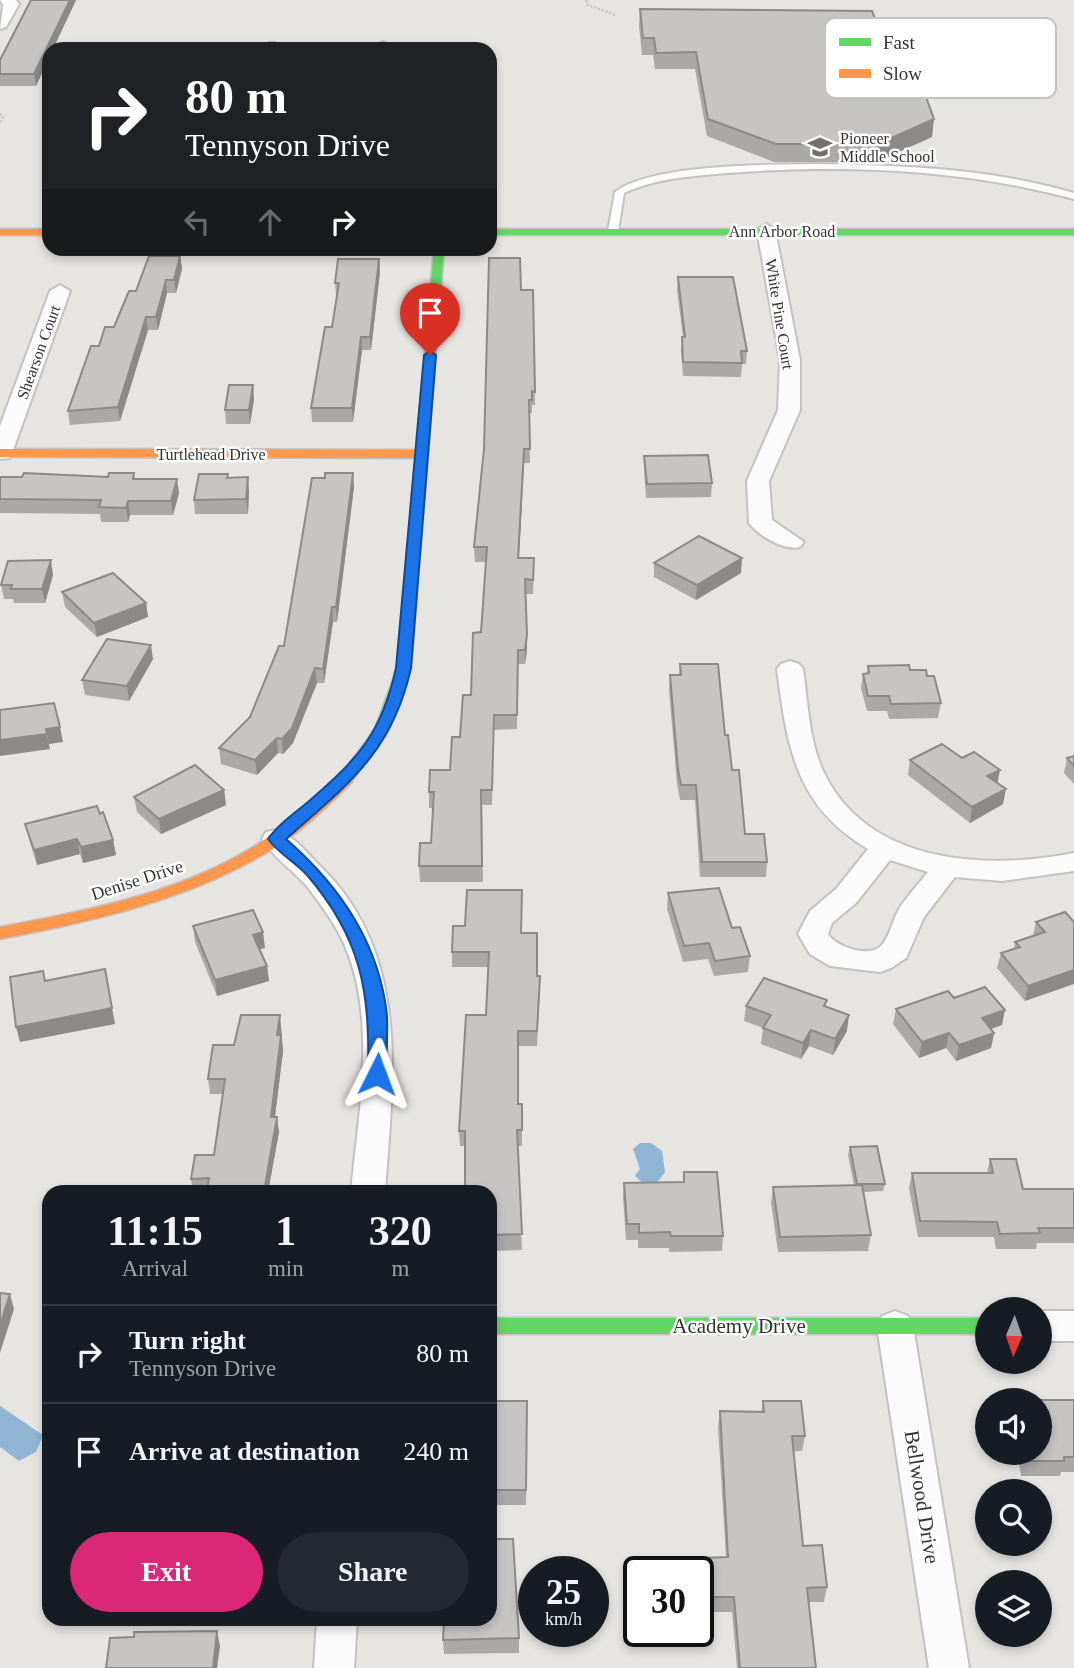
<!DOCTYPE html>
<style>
:root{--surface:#171b24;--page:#242831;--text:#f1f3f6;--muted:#9ea1a6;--line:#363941;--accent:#db2777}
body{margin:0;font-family:"Times New Roman",serif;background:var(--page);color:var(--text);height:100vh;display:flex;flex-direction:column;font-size:26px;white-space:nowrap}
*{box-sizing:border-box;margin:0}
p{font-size:23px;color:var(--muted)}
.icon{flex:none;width:38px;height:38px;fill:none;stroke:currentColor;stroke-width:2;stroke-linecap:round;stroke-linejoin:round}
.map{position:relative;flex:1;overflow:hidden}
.drawer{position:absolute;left:42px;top:1185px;width:455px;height:441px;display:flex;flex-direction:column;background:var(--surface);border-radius:21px;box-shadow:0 4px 10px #0003}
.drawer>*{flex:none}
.top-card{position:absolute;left:42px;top:42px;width:455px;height:214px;border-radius:21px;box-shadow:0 4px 10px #0003;background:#202124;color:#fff;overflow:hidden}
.needle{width:46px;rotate:182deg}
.buttons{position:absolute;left:975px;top:1297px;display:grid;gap:14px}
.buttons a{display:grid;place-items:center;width:77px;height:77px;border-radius:50%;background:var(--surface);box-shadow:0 4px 10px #0003;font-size:35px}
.speed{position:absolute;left:518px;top:1556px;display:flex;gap:14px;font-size:35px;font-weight:700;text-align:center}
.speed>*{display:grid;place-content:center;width:91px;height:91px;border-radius:50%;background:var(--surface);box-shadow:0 4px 10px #0003;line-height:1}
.speed small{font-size:18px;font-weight:400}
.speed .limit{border:4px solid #111;border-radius:10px;background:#fff;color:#111}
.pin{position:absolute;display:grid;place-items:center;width:60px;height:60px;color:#fff;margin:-72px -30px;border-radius:50% 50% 50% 0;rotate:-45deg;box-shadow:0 0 7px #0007}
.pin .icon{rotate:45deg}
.me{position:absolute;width:77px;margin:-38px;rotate:3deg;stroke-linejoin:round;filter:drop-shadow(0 0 5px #0008)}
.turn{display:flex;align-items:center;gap:24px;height:147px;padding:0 28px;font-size:32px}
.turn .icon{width:91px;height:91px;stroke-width:2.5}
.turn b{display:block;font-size:49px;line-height:60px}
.lanes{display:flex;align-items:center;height:66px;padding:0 28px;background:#0003;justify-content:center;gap:35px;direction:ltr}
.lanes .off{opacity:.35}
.eta{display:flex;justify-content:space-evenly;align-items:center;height:119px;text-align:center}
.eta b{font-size:42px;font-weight:800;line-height:49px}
.button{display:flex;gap:14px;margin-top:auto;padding:14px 28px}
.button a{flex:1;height:80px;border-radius:42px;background:var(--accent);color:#fff;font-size:28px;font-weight:800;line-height:80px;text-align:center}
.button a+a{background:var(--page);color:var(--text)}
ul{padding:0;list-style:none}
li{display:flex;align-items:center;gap:21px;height:98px;padding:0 28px;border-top:2px solid var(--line)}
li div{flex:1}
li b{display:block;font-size:26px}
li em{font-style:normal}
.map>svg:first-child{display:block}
.water{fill:#90b5d4}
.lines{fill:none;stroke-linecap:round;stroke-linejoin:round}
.lane-casing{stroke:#c4c2c0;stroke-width:4}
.street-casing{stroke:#c4c2c0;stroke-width:4}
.fast-casing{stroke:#c4c2c0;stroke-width:3}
.slow-casing{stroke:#c4c2c0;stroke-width:3}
.path{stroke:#c6c5c4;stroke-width:2.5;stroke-dasharray:2 2;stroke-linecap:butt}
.lane{fill:#fbfbfb;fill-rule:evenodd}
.street{fill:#fbfbfb;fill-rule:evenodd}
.fast{fill:#63d668;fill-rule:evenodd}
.slow{fill:#ff974d;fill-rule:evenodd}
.wall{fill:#aba9a8}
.shaded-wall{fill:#8b8a88}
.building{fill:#c7c5c3;stroke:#8b8a88;stroke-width:2}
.route{fill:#1a73e8;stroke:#114b97;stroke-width:2}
.labels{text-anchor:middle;stroke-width:5;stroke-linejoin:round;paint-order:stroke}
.far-poi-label{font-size:16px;fill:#343231;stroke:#fff;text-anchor:start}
.far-street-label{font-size:16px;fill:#343231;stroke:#fff}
.street-label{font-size:18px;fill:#343231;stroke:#fff}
.near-street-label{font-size:21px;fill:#343231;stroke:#fff}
.key{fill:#fff;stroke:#c2c2c1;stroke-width:2}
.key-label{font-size:19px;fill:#343231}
</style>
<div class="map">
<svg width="1074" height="1668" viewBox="0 0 1074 1668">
<rect width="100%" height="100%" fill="#e7e5e2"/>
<!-- water -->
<g class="water">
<path d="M640,1143H651L662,1151L665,1172L656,1184L645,1185L635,1176L640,1169L633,1149Z"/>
<path d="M0,1406L43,1435L36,1452L19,1461L0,1447Z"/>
</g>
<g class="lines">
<!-- lane casing -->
<g class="lane-casing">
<g id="lane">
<path d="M383,42L387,44V49H379V44Z"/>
<path d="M269,43H275V49H267Z"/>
<path d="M812,164C899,165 990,168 1074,193V199C963,169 843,164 729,173C693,176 657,178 624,193L618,231L613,234L608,231L615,192C651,164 765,165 812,164Z"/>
</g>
</g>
<!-- street casing -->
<g class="street-casing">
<g id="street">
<path d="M0,0H16L19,4L6,27L0,29L3,5Z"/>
<path d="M766,224L775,230L800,360V410L769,481L772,520L804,542L800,547C784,551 759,536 749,523L747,481L778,410L780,360L757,230Z"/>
<path d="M60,285L70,291L12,453L9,458L0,459V426L50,291Z"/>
<path d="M790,661L799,664L803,669C808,703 809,742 824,773C869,865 987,870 1074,853V871L1002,881L955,877L924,917L906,958L891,968L880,972L830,966L810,954L798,934L810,911L836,889L868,849C795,806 787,746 777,669L781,664ZM890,860L928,872C918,885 906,897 898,911C892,922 889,938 881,946C868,958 836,947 828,934L832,923L856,903Z"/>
<path d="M276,830C294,835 308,854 321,867C411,955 393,1078 385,1192H351C359,1106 382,997 331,920C323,908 315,896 306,885C292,870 273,857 262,839L266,832Z"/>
<path d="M895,1311L908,1316L913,1326L969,1668H929L877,1326L882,1316Z"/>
<rect x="1040" y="1311" width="34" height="30"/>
<path d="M317,1619H357L354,1668H314Z"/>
</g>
</g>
<!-- fast casing -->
<g class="fast-casing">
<g id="fast">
<rect x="490" y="229" width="584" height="6"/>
<path d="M434,248H444L411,668L389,729L349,785L344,787L336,782L375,729L397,668Z"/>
<rect x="490" y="1318" width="497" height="16"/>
</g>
</g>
<!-- slow casing -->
<g class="slow-casing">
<g id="slow">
<rect x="0" y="229" width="49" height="6"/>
<path d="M0,449L422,450L428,454L422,458L0,457Z"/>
<path d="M344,777L349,779L352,782L349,785C325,809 301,832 271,850C189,900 94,921 0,939V927C90,910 186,892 264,840C291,822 315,801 339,779Z"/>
</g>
</g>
<!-- path -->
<g class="path">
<path d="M586,0L588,5L615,15"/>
<path d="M0,114L3,117L0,124"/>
</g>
<!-- lane -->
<use href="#lane" class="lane"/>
<!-- street -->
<use href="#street" class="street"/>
<!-- fast -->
<use href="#fast" class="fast"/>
<!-- slow -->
<use href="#slow" class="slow"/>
</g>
<!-- wall -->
<g class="wall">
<path d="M76,0L53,49H49V58L36,86H0V60Z"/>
<path d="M640,9L882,36L932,137L876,162H774L707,136L695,69H655L653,55H642L639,26Z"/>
<path d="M180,256L182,269L176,293H167L158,330H148L120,421L70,425L68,411L99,346L114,327L136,291Z"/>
<path d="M379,259L380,272L371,350H362L353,422H312L311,408L332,327L337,296H336L335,283Z"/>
<path d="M678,277L747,351L746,364H742L741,377L683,376L681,350L683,337L677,290Z"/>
<path d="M521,290H533L535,405H532V413H529L530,463H524L519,558H534V572L533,594H526L527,650L525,664H518L517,729L494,730L492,805H482L483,882H420L419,866L431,843L433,808H429V792L450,770L460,737L471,695L481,632L486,562H475L474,547Z"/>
<path d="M253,385L254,399L250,424H226L225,410Z"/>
<path d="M644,456L712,483L711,497L646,498L644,470Z"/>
<path d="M134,473L135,479L179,493L173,515H130L128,522H101L100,514L0,513V477H108Z"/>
<path d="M353,473L354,487L337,622H333L324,683H317L293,743L283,754L278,753L257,775L221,764L219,748L250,717L284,646L325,478Z"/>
<path d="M229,478L249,492L248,514H195L194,500Z"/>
<path d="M654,563L741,573L696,600L654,577Z"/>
<path d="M53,575L45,603H14L13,599H4L1,585Z"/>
<path d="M62,592L146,603L148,617L97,637L65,607Z"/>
<path d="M153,659L129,701L85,695L82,680Z"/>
<path d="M680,664L725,735L745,834L767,862L766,877H700L695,800H680L677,784L669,690L670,675H679Z"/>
<path d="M868,666L910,670L927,676L941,703L938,718L889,719L887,711H867L861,688L863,674L867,673Z"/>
<path d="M1074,756V784L1064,773L1067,758Z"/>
<path d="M910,760L997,783L1003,804L970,823L908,775Z"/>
<path d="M224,790L226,805L161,834L137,812L134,797Z"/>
<path d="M100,814L113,840L116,855L83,863L80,854L37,865L29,839L25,824Z"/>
<path d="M668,893L732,928L750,956L748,972L714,976L708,959L683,962L667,909Z"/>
<path d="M1065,912L1025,1001L997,968L1001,953L1014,949L1015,942L1033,936L1036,922Z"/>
<path d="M193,926L265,948L260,949L267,966L269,981L217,996L195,942Z"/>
<path d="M522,933L537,976L540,991L537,1046H518V1104H522V1146H517L522,1250L490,1251V1192L465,1146H460L459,1131L486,1015L488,967H452V952Z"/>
<path d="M954,998L1002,1025L991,1029L994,1033L991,1048L956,1061L946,1048L919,1058L893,1024L896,1009Z"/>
<path d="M746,1006H826L847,1031L833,1055L809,1046L801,1059L761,1044L763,1028L744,1021Z"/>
<path d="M281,1030L283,1051L275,1117L279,1132L268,1192H193L191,1179L214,1155L223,1094H210L208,1079L234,1045Z"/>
<path d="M850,1147L885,1184L883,1191L863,1192L871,1235L868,1251L778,1252L771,1202L773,1187L854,1185L848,1155Z"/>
<path d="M990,1159L1023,1189H1074V1243H1037L1036,1249H996L994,1237H918L909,1188L912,1173H987Z"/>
<path d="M684,1172L723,1236L722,1251L669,1252V1248H638V1240H626L623,1198L624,1183L683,1182Z"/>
<path d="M1074,1400V1472H1061L1060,1476H1021L1017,1452H1040Z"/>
<path d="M490,1401H527L526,1505H490Z"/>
<path d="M763,1401L805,1436L802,1451H793L803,1546L827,1587L824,1602H809L816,1668H737L732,1612H706L702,1573L704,1558L726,1557L718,1427L720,1411L761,1412Z"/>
<path d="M519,1638V1653L444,1654L443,1640Z"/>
</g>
<!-- shaded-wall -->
<g class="shaded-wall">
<path d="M70,0H76L53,49H49V58L36,86L34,74Z"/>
<path d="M934,119L932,137L876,162L878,144Z"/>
<path d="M180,256L182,269L176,293L174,280Z"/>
<path d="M379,259L380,272L371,350L370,337Z"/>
<path d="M166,280L167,293L158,330L156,317Z"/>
<path d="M146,317L148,330L120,421L118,407Z"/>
<path d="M361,337L362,350L353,422L352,408Z"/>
<path d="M253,385L254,399L250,424L249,410Z"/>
<path d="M524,449V463L518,572V558Z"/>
<path d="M353,473L354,487L337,622L336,607Z"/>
<path d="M248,477L249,492L248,514L246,499Z"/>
<path d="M177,479L179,493L173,515L171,501Z"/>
<path d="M128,501L130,515L128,522L126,508Z"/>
<path d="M742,558L741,573L696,600L697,585Z"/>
<path d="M51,560L53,575L45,603L42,589Z"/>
<path d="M146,603L148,617L97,637L94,623Z"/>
<path d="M332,607L333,622L324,683L323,669Z"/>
<path d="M527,635V650L525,664V650Z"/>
<path d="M151,645L153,659L129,701L127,686Z"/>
<path d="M315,668L317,683L293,743L283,754L282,739Z"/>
<path d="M60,727L63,742L49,744L46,729Z"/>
<path d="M47,734L50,749L0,756V740Z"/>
<path d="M277,738L278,753L257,775L255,760Z"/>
<path d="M1000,770L997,785L987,776Z"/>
<path d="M1006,789L1003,804L970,823L972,807Z"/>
<path d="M224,790L226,805L161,834L159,819Z"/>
<path d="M77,839L80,854L37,865L34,850Z"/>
<path d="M113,840L116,855L83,863L81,847Z"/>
<path d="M263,932L265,948L255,950L253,935Z"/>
<path d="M267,966L269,981L217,996L215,980Z"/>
<path d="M1074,970V984L1025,1001L1028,986Z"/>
<path d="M112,1008L115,1024L20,1042L16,1027Z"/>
<path d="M1005,1010L1002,1025L979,1033L982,1018Z"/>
<path d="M280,1015L283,1051L273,1132L271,1117Z"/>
<path d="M849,1015L847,1031L833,1055L835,1039Z"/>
<path d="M811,1030L809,1046L801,1059L803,1043Z"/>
<path d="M949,1033L946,1048L919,1058L922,1042Z"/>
<path d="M994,1033L991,1048L956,1061L959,1045Z"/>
<path d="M277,1117L279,1132L268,1192H264Z"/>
<path d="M10,1294L14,1309L0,1353V1325Z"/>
<path d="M217,1631L220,1646L217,1668H213Z"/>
</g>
<!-- building -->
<g class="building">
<path d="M31,0H70L34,74H0V60Z"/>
<path d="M640,9L872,11L882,36H904L934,119L878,144H776L708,119L696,52L656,53L654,38H643Z"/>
<path d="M149,256H180L174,280H166L156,317H146L118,407L68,411L91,346H99L105,327H114L129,291H136Z"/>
<path d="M489,258H520L521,290H533L535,392L532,391V400H529L530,449H524L518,558H534L533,580L525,579L527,635L525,650H518L517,715H494L492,790H481L482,866H419L420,843H431L434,792H429L430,770H450L452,737H460L463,695H471L473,633L481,632L487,547H474L484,449Z"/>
<path d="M338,259H379L370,337H361L352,408H311L325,327H332L339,283H335Z"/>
<path d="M678,277H733L747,351H741L742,363L683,362L682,337H685Z"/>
<path d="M229,385H253L249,410H225Z"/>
<path d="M708,455L712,483L647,484L644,456Z"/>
<path d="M24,473L108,477L109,473H134L133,479H177L171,501H128L126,508L99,507L101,500L0,499V477H22Z"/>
<path d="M325,473H353L336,607H332L323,669L315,668L292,728L282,739L277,738L255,760L219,748L250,717L279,646H284L312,478H325Z"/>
<path d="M199,474H228L227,478L248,477L246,499L194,500Z"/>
<path d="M699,536L742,558L697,585L654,563Z"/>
<path d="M51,560L42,589H11L12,585H1L8,561Z"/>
<path d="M113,573L146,603L94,623L62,592Z"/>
<path d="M107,639L151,645L127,686L82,680Z"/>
<path d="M680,664H718L725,735H728L732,770H739L745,834H764L767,862H702L696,785H681L678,769L670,675H681Z"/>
<path d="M909,665L910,670H926L927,676H934L941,703L891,704L889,696H868L863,674L869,673L868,666Z"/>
<path d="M54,703L60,727L46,729L47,734L0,740V710Z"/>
<path d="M942,744L962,758L974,752L1000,770L987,776L1006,789L972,807L910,760Z"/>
<path d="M1074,756V766L1067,758Z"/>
<path d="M195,765L224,790L159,819L134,797Z"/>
<path d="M97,806L100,814L103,812L113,840L81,847L77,839L34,850L25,824Z"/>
<path d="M719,888L732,928L740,927L750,956L715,961L709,943L684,946L668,893Z"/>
<path d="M467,890H522L521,933H537V976H540L537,1031H518V1104H522V1130H517L522,1234L490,1235V1192H465V1131H459L466,1015H486L489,952H452L453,926H465Z"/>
<path d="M253,910L263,932L253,935L267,966L215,980L193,926Z"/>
<path d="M1065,912L1074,922V970L1028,986L1001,953L1020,947L1015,942L1045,932L1036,922Z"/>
<path d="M105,969L112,1008L16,1027L10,977L43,971L45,981Z"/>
<path d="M764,978L827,1000L824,1006L849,1015L835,1039L811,1030L803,1043L763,1028L771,1015L746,1006Z"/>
<path d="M985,987L1005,1010L982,1018L994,1033L959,1045L949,1033L922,1042L896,1009L948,991L954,998Z"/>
<path d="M241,1015H280L277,1035H281L271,1117H277L264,1192H207L209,1178L191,1179L195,1155H214L225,1079H208L213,1045H234Z"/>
<path d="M877,1146L885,1184H857L850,1147Z"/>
<path d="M990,1159H1016L1023,1189H1074V1228H1038L1040,1233L1000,1234L997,1222L920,1221L912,1173H993Z"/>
<path d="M684,1172H717L723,1236H671L670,1232L639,1233V1224H627L624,1183L684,1182Z"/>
<path d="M862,1185L871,1235L780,1237L773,1187Z"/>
<path d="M0,1293L10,1294L0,1325Z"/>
<path d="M1040,1400H1074V1457H1064V1461H1026L1024,1452H1040Z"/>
<path d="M490,1401H527L526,1490H490Z"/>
<path d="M763,1401H801L805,1436H792L803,1546L822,1545L827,1587L807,1588L816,1668H740L734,1597H707L704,1558L728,1557L720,1411L764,1412Z"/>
<path d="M490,1539H513L519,1638L443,1640L444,1619H490Z"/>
<path d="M217,1631L213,1668H106L110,1638L134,1637V1632Z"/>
</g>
<!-- route -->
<path class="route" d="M430,351L436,355L411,668C392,753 348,784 286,839C339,885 379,943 387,1015C388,1034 386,1055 386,1074L377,1081L368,1074C370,992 362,939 307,875C295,862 278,853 268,839C278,824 295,813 308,802C358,759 382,733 396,668L424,355Z"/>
<!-- icons -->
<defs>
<g id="school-bare" transform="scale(1.89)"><path d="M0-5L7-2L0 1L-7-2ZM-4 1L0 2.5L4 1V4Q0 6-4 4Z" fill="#73716f" stroke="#fff" stroke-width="2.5" paint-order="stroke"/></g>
</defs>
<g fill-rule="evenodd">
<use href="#school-bare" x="820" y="147"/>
</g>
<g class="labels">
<!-- far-poi labels -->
<g class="far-poi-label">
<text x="840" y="144">Pioneer<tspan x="840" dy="18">Middle School</tspan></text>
</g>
<!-- far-street labels -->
<g class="far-street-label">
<text x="782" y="237">Ann Arbor Road</text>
<text transform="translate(780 314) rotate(81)" y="6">White Pine Court</text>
<text transform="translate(38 352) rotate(-70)" y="6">Shearson Court</text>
<text x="211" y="460">Turtlehead Drive</text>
</g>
<!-- street labels -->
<g class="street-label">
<text transform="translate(137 880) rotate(-18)" y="6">Denise Drive</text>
</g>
<!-- near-street labels -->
<g class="near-street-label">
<text x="739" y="1333">Academy Drive</text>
<text transform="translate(922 1497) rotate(81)" y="7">Bellwood Drive</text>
</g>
</g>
<!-- legend -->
<rect x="825" y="18" width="231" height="80" rx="10" class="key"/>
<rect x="839" y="38" width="32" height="8" fill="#63d668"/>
<rect x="839" y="69" width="32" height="9" fill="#ff974d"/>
<g class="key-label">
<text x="883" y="49">Fast</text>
<text x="883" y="80">Slow</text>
</g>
</svg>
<div class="buttons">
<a><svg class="needle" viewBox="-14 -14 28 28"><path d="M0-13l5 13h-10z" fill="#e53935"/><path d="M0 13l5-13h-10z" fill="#9ea1a6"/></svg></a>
<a><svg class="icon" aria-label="sound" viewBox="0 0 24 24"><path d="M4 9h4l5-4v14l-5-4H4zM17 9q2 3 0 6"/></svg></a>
<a><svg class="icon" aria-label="search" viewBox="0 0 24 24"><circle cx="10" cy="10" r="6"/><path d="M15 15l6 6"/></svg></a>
<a><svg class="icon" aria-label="layers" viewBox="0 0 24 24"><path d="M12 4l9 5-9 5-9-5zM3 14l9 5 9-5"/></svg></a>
</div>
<div class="speed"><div>25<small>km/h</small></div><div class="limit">30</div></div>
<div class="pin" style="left:430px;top:355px;background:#d93025"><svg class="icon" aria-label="arrive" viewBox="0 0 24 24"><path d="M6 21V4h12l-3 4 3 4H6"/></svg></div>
<svg class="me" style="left:377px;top:1074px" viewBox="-20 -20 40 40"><path d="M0-17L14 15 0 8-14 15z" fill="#1a73e8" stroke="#fff" stroke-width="4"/></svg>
<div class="top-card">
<div class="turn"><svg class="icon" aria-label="right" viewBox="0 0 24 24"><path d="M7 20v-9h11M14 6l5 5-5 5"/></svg><div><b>80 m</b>Tennyson Drive</div></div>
<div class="lanes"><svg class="icon off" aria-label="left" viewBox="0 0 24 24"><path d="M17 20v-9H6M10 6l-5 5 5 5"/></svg><svg class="icon off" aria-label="ahead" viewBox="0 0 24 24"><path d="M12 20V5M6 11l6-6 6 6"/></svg><svg class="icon" aria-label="right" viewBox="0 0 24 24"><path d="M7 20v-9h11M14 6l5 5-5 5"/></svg></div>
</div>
<section class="drawer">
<div class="eta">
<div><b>11:15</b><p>Arrival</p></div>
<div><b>1</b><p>min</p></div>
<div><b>320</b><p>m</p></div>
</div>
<ul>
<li><svg class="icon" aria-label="right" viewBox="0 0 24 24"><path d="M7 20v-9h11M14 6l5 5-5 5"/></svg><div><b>Turn right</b><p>Tennyson Drive</p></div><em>80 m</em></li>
<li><svg class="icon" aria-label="arrive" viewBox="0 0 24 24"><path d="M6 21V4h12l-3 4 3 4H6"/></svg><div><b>Arrive at destination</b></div><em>240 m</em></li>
</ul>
<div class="button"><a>Exit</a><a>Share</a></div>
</section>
</div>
